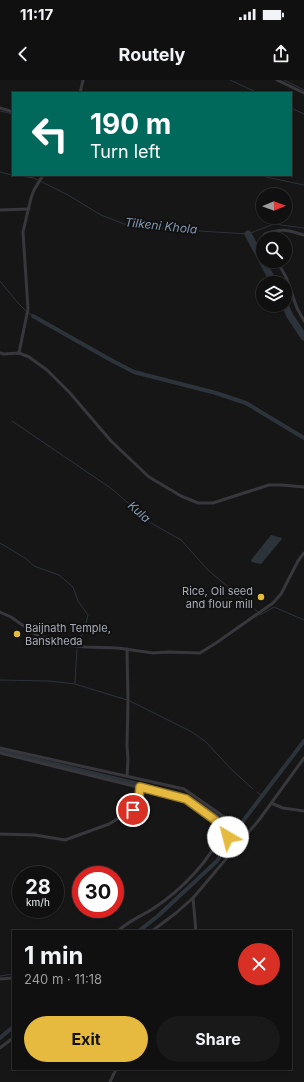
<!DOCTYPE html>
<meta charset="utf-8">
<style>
:root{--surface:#101011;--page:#19191a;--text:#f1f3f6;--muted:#9c9d9f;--line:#303031;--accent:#e6ba3f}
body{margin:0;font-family:Inter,sans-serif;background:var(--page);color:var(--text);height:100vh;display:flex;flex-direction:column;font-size:15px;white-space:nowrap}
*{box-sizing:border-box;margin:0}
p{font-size:13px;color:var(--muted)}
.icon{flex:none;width:22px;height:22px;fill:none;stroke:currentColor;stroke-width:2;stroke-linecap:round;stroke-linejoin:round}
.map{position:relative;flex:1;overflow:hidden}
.details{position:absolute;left:12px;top:850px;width:280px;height:140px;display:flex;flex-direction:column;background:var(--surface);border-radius:0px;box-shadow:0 1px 3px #0004,0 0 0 1px var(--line)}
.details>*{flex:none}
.guide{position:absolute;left:12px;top:12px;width:280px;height:84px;border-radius:0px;box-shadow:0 1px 3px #0004,0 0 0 1px var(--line);background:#00695c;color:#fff;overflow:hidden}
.needle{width:26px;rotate:89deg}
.controls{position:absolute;left:256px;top:108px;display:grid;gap:8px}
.controls a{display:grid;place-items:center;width:36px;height:36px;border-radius:50%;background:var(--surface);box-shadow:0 1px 3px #0004,0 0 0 1px var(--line);font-size:20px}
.speed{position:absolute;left:12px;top:786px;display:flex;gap:8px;font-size:20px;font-weight:700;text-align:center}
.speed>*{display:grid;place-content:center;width:52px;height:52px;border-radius:50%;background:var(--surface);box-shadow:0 1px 3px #0004,0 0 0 1px var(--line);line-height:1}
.speed small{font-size:10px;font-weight:400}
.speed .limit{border:6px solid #d22;background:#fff;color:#111}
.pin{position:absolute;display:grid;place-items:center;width:34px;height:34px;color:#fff;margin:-17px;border:2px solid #fff;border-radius:50%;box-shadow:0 1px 4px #0007}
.me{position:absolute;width:44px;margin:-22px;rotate:323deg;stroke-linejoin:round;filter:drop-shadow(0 0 3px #0008)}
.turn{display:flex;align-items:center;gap:14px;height:84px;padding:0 12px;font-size:18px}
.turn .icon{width:52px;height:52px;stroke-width:2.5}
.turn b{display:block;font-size:28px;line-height:34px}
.round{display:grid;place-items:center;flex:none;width:42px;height:42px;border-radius:21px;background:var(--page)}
.overview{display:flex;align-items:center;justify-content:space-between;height:68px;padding:0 12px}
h1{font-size:24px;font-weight:700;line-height:30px}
.action{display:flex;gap:8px;margin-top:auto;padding:8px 12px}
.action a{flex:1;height:46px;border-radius:24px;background:var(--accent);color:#111;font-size:16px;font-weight:700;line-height:46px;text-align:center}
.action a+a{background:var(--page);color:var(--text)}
.status{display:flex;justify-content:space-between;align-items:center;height:28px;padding:0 20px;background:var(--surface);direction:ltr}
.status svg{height:11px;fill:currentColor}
header{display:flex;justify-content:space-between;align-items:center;height:52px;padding:0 12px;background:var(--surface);font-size:18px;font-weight:700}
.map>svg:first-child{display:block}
.water{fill:#2d333a}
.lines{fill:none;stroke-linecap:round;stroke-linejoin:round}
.stream{stroke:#2d333a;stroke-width:1}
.canal{stroke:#2d333a;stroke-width:4}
.river{stroke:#2d333a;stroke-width:7}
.minor{stroke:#37373c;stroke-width:3}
.route-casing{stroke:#967929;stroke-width:10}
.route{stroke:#e6ba3f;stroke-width:7}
.poi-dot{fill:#e6ba3f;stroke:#111112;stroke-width:1.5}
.labels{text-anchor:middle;stroke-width:4;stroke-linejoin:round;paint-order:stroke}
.poi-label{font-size:11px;fill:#a8acb7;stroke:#111112;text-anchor:end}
.water-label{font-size:12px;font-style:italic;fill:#8297af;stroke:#111112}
</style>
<div class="status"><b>11:17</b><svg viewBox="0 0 49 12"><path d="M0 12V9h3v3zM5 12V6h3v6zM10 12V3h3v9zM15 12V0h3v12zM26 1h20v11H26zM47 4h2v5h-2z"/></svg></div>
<header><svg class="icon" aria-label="back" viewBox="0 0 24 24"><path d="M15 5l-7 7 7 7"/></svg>Routely<svg class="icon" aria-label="share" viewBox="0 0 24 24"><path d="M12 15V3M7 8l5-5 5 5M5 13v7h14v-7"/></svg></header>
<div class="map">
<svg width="304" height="1002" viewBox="0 0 304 1002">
<rect width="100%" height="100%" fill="#161617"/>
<!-- water -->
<path class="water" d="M271,455L282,458L281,460L261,484L252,482L251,480Z"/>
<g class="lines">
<!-- stream -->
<g class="stream">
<path d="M230,0L258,13"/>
<path d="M284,0L304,10"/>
<path d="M291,28L304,34"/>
<path d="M0,31L13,34"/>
<path d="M0,92L12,95"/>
<path d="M13,95L34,98L68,115L101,135L124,144L151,148L248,154L274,144L304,148"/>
<path d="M257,95L304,105"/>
<path d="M0,201L18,223L26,231"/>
<path d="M29,233L33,236"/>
<path d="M12,341L112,409L151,443L181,460L208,490L258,532"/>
<path d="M0,463L25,478L34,486L59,495L73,507L78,521L88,535L85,548L78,564"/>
<path d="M260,535L274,527L304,540"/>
<path d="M0,600L49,601L75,604L127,620"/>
<path d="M75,603L77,569"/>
<path d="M130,621L192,652L206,662L231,689L253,709"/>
<path d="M257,712L263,716"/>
<path d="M0,896L13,894"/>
</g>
<!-- canal -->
<g class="canal">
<path d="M33,236L109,279L134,292L216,313L246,323L304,358"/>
<path d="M0,671L180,714C201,722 218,738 237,749"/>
<path d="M139,851L159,835L217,781L237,749L304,661"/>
<path d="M0,958L13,947"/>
</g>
<!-- river -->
<g class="river">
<path d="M248,154L274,203"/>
<path d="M285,225L290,236L304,257"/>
</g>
<!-- minor -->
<g class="minor">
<path d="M277,0L304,13"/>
<path d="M80,13L83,0"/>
<path d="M0,28L13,32"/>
<path d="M0,130L29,129"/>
<path d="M263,160L265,154C284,148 286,150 304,155"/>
<path d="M277,181L286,197L297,228L304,241"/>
<path d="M0,273L4,274L19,273L29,277L47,290L70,313L111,361L149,397L181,416L198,423H213L269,405H282L304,407"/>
<path d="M19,273L28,229L23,152L31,118L34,110L43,95"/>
<path d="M0,532L11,537L35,554L61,564L85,567L118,568L153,573L168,572L200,573L216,563L273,523L281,514L298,481L304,473"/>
<path d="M0,668L184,709L233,743"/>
<path d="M0,673L186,719L215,740L224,750L226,755L238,765"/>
<path d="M127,696L128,679L127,666L128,621L127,569"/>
<path d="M271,723L283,728L304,731"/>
<path d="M0,754L35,755L65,760L109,744L138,727L140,707"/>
<path d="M193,818L196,851"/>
<path d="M118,851C128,841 142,836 154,828C183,809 209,781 224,750"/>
<path d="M152,851L176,833L193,818L259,740L304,678"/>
<path d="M0,899L13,898"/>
<path d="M0,968L13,958"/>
<path d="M110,1002L116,989"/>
</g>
</g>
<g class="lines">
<!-- route casing -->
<g class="route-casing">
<path id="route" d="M133,730L138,727L140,707L186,719L215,740L228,757"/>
</g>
<!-- route -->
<use href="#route" class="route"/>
</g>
<!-- markers -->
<g class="poi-dot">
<circle cx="261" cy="517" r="4"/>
<circle cx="17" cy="554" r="4"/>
</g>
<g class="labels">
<!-- poi labels -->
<g class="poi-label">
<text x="253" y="515">Rice, Oil seed<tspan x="253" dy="13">and flour mill</tspan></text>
<text x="25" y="552" text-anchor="start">Baijnath Temple,<tspan x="25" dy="13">Banskheda</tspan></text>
</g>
<!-- water labels -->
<g class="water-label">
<text transform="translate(161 146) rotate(6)" y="4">Tilkeni Khola</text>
<text transform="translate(139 432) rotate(41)" y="4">Kula</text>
</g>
</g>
</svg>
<div class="controls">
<a><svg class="needle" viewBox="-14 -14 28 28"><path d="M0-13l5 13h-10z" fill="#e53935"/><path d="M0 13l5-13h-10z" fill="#9c9d9f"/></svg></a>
<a><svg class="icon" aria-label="search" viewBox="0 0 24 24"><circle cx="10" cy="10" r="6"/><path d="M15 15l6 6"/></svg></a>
<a><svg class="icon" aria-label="layers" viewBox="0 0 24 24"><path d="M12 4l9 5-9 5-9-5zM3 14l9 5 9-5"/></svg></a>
</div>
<div class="speed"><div>28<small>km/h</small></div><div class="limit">30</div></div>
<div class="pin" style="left:133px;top:730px;background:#d93025"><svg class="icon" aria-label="arrive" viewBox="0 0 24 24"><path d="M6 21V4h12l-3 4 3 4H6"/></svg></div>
<svg class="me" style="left:228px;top:757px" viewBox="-20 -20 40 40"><circle r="19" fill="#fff"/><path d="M0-13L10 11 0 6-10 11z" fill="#e6ba3f"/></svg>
<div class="guide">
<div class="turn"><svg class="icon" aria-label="left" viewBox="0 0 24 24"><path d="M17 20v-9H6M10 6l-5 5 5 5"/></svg><div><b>190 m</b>Turn left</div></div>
</div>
<section class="details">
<div class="overview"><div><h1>1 min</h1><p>240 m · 11:18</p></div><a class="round" style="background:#d93025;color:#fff"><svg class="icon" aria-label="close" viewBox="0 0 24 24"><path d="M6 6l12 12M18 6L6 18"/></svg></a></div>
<div class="action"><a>Exit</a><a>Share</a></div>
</section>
</div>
